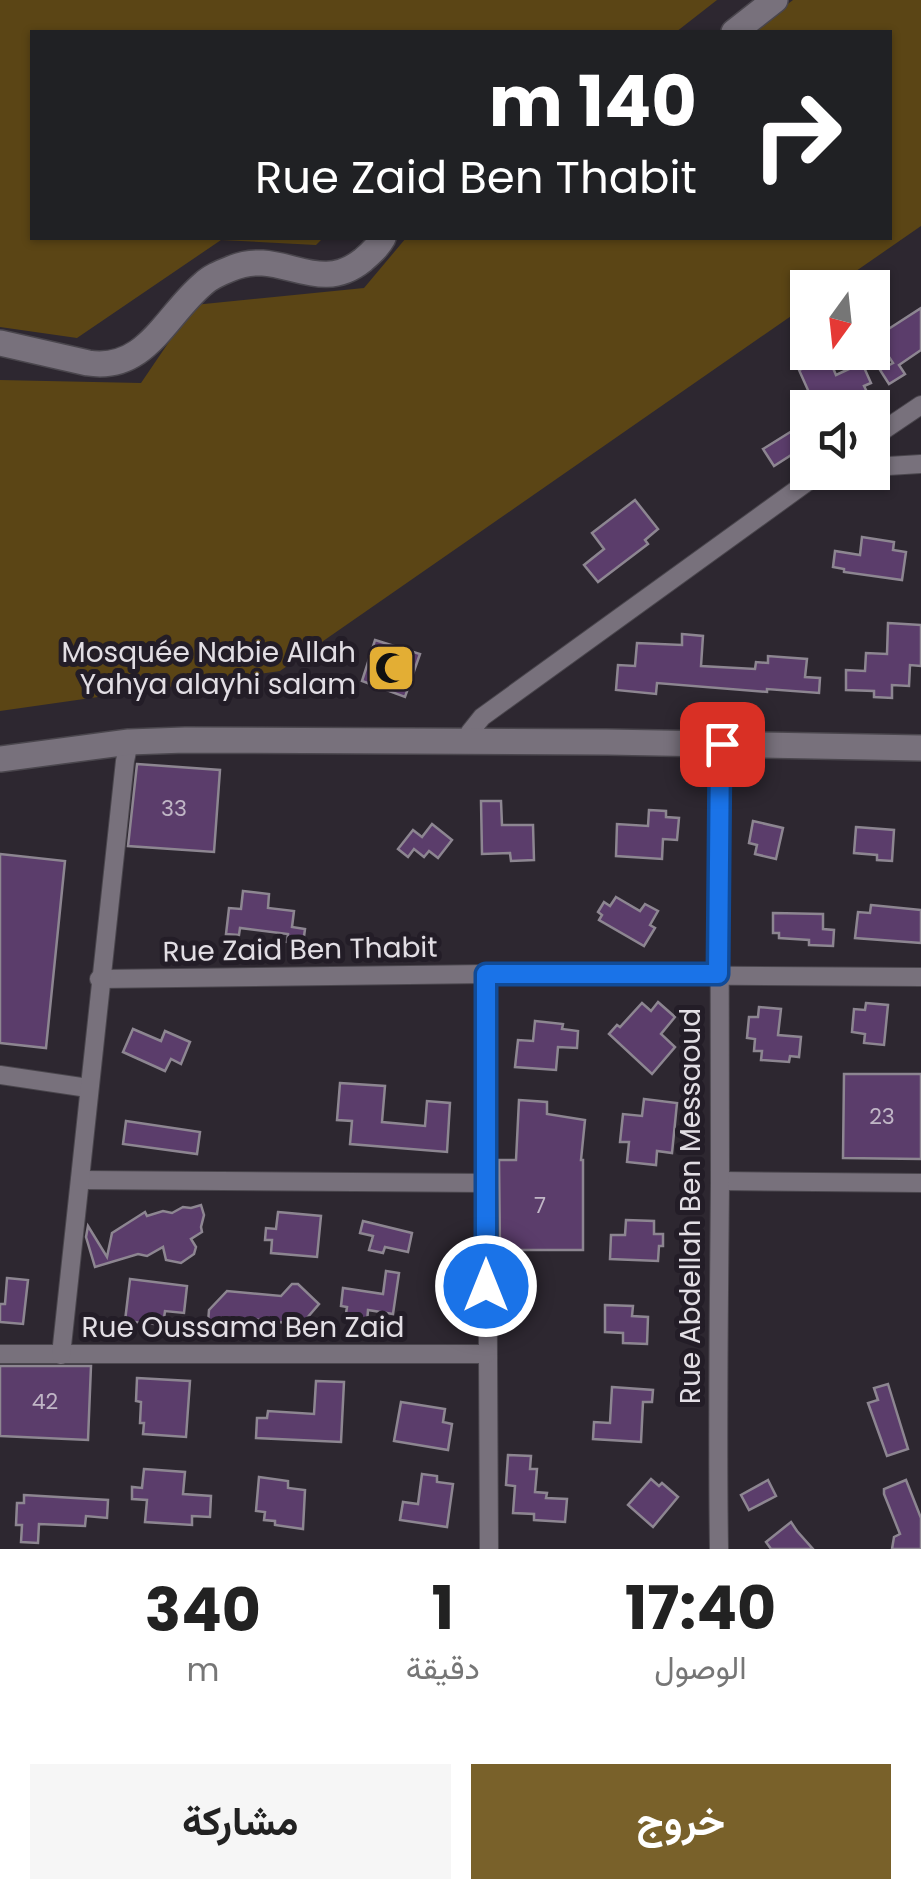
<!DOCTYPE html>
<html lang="ar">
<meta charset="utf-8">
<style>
:root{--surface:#fff;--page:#f6f6f6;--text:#222;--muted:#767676;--accent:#79612a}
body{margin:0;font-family:Poppins,Vazirmatn,sans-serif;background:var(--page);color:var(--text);direction:rtl;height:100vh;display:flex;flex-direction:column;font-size:38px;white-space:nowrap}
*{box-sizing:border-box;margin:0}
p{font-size:32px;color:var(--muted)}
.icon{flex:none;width:55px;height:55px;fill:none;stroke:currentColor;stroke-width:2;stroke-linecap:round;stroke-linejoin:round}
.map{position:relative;height:1549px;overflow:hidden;direction:ltr}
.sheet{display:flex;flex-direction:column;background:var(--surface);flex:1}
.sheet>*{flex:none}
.hud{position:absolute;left:30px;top:30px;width:862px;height:210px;border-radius:0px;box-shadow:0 2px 8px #0004;direction:rtl;background:#202124;color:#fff;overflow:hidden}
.needle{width:65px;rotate:195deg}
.controls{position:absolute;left:790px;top:270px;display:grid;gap:20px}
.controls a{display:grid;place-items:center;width:100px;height:100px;border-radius:0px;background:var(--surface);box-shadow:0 2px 8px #0004;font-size:50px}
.pin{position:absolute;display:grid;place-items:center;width:85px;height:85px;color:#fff;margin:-42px;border-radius:20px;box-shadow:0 5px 15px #0006}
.me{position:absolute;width:110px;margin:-55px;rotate:0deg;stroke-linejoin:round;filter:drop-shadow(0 0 8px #0008)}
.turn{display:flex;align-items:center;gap:35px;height:210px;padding:0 30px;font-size:45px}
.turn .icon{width:130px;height:130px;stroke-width:2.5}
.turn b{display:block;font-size:70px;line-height:85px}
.eta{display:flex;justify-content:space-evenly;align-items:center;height:170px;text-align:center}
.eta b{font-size:60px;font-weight:700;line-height:70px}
.primary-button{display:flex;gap:20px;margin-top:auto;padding:20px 30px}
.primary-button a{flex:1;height:115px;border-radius:0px;background:var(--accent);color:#fff;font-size:40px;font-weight:700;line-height:115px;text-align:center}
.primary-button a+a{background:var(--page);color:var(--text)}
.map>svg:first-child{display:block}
.green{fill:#5b4515}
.building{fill:#5b3d6b;stroke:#8d8691;stroke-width:2.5}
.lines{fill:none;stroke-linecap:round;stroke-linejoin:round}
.street-casing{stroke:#4a464d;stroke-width:20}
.secondary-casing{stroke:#4a464d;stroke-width:28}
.street{stroke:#78717c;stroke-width:18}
.secondary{stroke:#78717c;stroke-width:25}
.route-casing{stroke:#114b97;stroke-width:25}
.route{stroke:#1a73e8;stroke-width:18}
.labels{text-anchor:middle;stroke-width:10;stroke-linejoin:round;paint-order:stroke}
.number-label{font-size:22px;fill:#c0b6c6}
.poi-label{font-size:28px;fill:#e2dee4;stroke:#231d27;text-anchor:end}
.street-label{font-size:28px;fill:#e2dee4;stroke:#231d27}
</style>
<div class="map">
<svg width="921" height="1549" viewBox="0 0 921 1549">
<rect width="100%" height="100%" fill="#2d2730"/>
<!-- green -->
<g class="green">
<path d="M0,0H717L676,32H32V238H323L316,245L221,240L77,338L0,327Z"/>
<path d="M793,0H921V226L833,287L808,288L807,305L280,671L0,711V380L141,383L194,305L364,288L406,238H890V32H751Z"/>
</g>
<!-- building -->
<g class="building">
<path d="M921,308V350L899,365L905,374L889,384L880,370L893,363L876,337Z"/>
<path d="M830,361L836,375L862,363L871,383L864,386L867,392L834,408H816L799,370L816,363L818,367Z"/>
<path d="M792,431L802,448L774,466L763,449Z"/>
<path d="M635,500L658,529L645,540L648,544L598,582L584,565L604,549L592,533Z"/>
<path d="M862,537L894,542L893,550L906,552L902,580L844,572V569L833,567L835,551L860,555Z"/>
<path d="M888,623L921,625V666L910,665L909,686L892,685V698L874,697V691L846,690V670L865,671L866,653L887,654Z"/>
<path d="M682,634L703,636L701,666L755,669L756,662L768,663V656L807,659L805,677L820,678L819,693L767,689V692L657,683L656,694L616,690L618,665L635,666L637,643L682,645Z"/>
<path d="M375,640L420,654L405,697L362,681Z"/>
<path d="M137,764L220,770L214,852L128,846Z"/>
<path d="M481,801H501L502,825H533L534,860L511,861L510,853L482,854Z"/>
<path d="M649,810L666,811V817L679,818L677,840L663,839L662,859L616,856L617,824L648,826Z"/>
<path d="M753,821L783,828L776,859L755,854L757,845L749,843Z"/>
<path d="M432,824L452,840L438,858L429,851L424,857L414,849L408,857L398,849L413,830L422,837Z"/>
<path d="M856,827L894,830L892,861L877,860V855L854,853Z"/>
<path d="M0,854L65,861L46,1048L0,1043Z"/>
<path d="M243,891L269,894L268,908L294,911L292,927L305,929L303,944L287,942L288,934L240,928L239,935L226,934L229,908L241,909Z"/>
<path d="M616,897L640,911L645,904L658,911L650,925L655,928L644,946L599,920L602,915L598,912L604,902L610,906Z"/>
<path d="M871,905L921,910V943L855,938L858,912L870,913Z"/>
<path d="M773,913L823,914V929L834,930L833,946L809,945V940L779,938V933H773Z"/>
<path d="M658,1002L675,1017L661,1034L675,1047L652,1074L609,1034L617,1025L620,1027L642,1003L651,1011Z"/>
<path d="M866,1003L888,1005L884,1045L864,1043L865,1034L852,1032L854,1009L865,1010Z"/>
<path d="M759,1007L781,1009L778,1035L801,1037L799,1057L790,1056L789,1062L761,1060L762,1051H754L755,1039L747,1038L749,1017H758Z"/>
<path d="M535,1021L563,1024L562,1029L578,1031L577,1048L558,1047L556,1070L515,1067L518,1040L533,1041Z"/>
<path d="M133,1029L161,1041L165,1031L190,1042L181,1064L171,1059L165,1071L123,1052Z"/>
<path d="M844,1074H921V1159L843,1158Z"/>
<path d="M340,1083L385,1086L382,1122L425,1126L427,1101L450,1103L447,1152L350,1144L352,1121L337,1120Z"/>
<path d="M644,1099L677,1103L672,1153L657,1151L656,1165L627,1162L629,1142H620L623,1114L642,1116Z"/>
<path d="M519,1100L547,1102V1114L585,1120L581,1160H583V1250H500L499,1160H516Z"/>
<path d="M126,1121L200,1132L197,1154L123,1144Z"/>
<path d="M201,1205L204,1215L201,1227L202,1232L191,1239L196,1247L194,1254L181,1263L166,1260L163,1247L147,1256L138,1254L95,1267L86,1237L88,1226L107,1257L112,1233L145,1212L147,1216L163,1211L172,1213L183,1207L191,1208Z"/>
<path d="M278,1212L321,1216L317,1257L271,1253L272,1240H265L266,1228L276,1229Z"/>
<path d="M626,1220L654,1221V1234H663V1246H659L658,1261L610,1259L611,1235H625Z"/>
<path d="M363,1221L412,1233L408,1252L385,1247L383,1253L369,1250L373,1236L360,1233Z"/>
<path d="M386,1271L399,1273L393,1314L368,1310L367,1323L345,1320L347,1307L341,1306L343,1288L383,1294Z"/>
<path d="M7,1278L28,1280L23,1324L0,1322V1304H5Z"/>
<path d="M130,1279L187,1286L184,1313L165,1311L163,1325L125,1321Z"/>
<path d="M292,1284H298L319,1304L307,1318L306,1325L252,1319L246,1326L208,1323L209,1310L227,1291L281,1296Z"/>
<path d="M605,1305L633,1306L632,1316L648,1317L647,1344L623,1343V1333L605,1332Z"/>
<path d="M0,1366H91L88,1440L0,1436Z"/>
<path d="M137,1378L190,1381L186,1437L143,1434L144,1423H140L141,1402L136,1401Z"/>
<path d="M316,1381L344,1382L341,1442L256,1438L257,1418H267L268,1411L314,1414Z"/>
<path d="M888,1384L908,1449L887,1456L868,1403L878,1400L874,1388Z"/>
<path d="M612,1387L653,1390L652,1402H643L641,1442L593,1439L594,1422L610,1423Z"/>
<path d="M401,1402L445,1409L443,1422L452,1424L448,1450L394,1441Z"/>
<path d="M508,1455L531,1456L530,1469H537L535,1492L547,1493L546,1498L567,1499L565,1522L534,1520V1514L513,1513L515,1486L506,1485Z"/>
<path d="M144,1469L185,1472L183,1494L211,1496L210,1517L192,1516V1525L145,1522L147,1500L132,1499V1487L142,1488Z"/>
<path d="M422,1474L437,1476V1482L453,1484L447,1527L400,1520L403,1502L418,1504Z"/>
<path d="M259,1477L288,1481V1488L305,1490L303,1529L275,1525V1521L264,1520L265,1512L256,1511Z"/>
<path d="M651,1479L659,1486L662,1483L678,1497L653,1527L628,1505Z"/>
<path d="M768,1480L776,1496L749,1510L741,1495Z"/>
<path d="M906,1480L921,1518V1549H892L894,1537L900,1534L884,1494V1489Z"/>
<path d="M24,1495L108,1500L107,1518L86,1516L85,1526L39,1524L38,1543L21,1542L22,1525H16L17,1503H24Z"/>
<path d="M791,1522L797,1531L813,1549H771L766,1542Z"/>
</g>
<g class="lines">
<!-- street casing -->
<g class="street-casing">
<g id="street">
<path d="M872,438L921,405"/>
<path d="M872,467L921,464"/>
<path d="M468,742L470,732L482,717L821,472"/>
<path d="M486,974L489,1549"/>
<path d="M99,979L486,974L921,977"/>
<path d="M0,1075L88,1088"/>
<path d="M80,1180L487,1183"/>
<path d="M720,1181L921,1183"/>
<path d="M0,1354H486"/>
<path d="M61,1355L125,761L129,742"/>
<path d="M719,1549C717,1427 719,1305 720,1183C720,1038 719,893 720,748L722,745"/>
</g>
</g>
<!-- secondary casing -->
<g class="secondary-casing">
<g id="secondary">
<path d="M734,32L775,0"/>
<path d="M0,343L88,363C146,372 165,316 203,284C210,277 220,273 230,269C280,246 316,298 363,260C371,253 378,247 383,238"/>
<path d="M0,759L129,742L185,740L607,742L921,748"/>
</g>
</g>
<!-- street -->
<use href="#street" class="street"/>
<!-- secondary -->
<use href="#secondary" class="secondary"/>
</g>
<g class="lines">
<!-- route casing -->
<g class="route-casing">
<path id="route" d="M486,1286V974H718L720,748L722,744"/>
</g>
<!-- route -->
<use href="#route" class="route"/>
</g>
<!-- icons -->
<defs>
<g id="mosque-square" transform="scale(2.5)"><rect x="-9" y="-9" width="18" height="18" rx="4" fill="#e3ae34" stroke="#231d27"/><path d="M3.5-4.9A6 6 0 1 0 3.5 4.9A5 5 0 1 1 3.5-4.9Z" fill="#111"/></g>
</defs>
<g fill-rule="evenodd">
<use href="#mosque-square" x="391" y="668"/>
</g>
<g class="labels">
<!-- number labels -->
<g class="number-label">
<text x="174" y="816">33</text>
<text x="882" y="1124">23</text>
<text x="540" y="1213">7</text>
<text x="45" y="1409">42</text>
</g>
<!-- poi labels -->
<g class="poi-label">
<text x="356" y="662">Mosquée Nabie Allah<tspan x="356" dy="32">Yahya alayhi salam</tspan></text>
</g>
<!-- street labels -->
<g class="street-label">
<text transform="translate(300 949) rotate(-1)" y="10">Rue Zaid Ben Thabit</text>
<text transform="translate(690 1206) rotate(-90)" y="10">Rue Abdellah Ben Messaoud</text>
<text x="243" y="1337">Rue Oussama Ben Zaid</text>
</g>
</g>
</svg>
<div class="controls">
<a><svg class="needle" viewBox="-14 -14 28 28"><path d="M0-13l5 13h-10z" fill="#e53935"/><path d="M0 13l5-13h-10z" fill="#767676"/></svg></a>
<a><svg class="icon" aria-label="sound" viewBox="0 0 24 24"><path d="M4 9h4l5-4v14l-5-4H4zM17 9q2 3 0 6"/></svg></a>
</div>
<div class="pin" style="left:722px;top:744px;background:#d93025"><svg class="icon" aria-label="arrive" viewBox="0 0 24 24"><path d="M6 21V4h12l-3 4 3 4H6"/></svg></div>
<svg class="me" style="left:486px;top:1286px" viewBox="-20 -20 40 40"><circle r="17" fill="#1a73e8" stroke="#fff" stroke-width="3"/><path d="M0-11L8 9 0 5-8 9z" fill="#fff"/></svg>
<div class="hud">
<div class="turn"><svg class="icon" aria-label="right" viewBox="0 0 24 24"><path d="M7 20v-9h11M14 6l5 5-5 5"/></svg><div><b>140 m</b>Rue Zaid Ben Thabit</div></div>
</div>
</div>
<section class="sheet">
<div class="eta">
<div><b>17:40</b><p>الوصول</p></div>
<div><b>1</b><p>دقيقة</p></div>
<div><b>340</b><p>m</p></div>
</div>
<div class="primary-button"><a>خروج</a><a>مشاركة</a></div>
</section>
